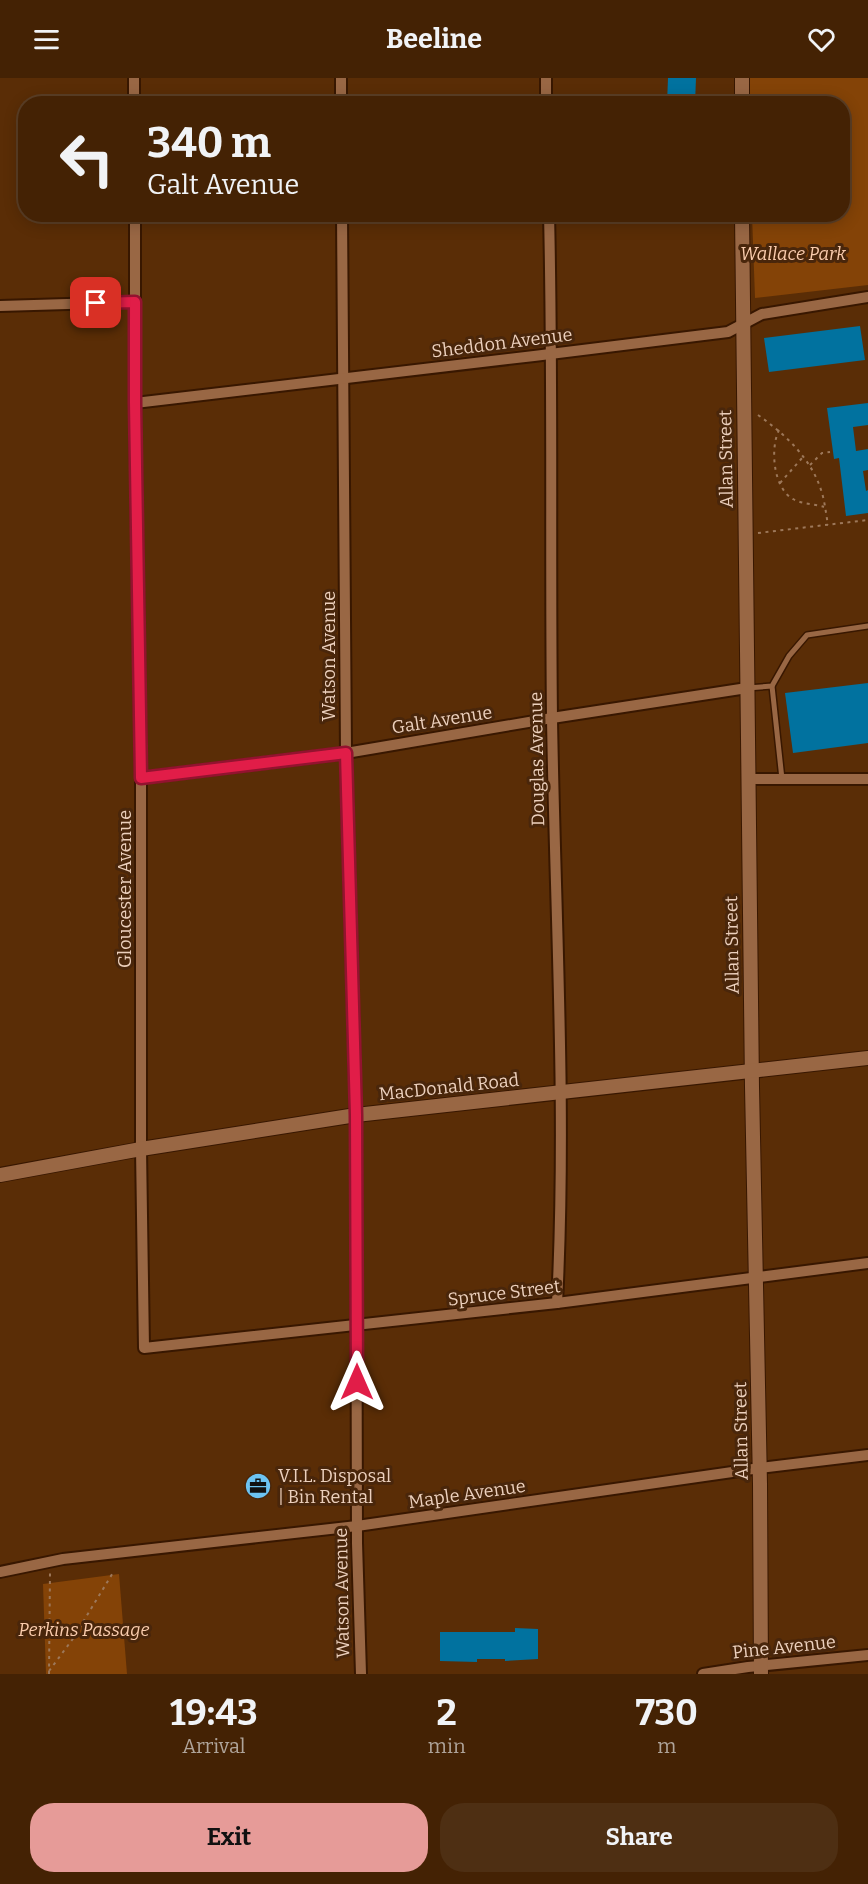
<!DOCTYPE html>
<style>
:root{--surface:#442204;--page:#4e2f13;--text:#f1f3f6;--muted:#afa49a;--line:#5c3f26;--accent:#e69b98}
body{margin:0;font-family:Bitter,serif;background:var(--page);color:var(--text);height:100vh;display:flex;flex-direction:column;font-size:22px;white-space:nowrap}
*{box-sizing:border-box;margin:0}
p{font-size:20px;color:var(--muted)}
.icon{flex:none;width:33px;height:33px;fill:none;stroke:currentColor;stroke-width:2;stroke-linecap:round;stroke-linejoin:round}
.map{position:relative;height:1596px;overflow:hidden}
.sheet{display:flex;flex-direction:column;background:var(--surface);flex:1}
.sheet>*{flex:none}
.guide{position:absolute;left:18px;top:18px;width:832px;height:126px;border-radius:24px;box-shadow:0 3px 15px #0003,0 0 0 2px var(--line);background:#442204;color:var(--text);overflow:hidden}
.pin{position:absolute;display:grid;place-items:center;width:51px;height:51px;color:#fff;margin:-26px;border-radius:12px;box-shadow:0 3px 9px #0006}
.me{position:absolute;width:66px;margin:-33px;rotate:0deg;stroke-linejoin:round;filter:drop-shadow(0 0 4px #0008)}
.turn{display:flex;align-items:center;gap:21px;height:126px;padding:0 30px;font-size:27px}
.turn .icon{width:78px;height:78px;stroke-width:2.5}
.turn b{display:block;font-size:42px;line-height:51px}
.eta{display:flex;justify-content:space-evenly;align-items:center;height:102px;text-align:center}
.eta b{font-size:36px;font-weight:700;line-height:42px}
.cta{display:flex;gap:12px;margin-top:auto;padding:12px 30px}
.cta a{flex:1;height:69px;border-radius:24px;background:var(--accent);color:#111;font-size:24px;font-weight:700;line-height:69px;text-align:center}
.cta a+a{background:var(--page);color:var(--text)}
header{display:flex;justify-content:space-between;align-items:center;height:78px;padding:0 30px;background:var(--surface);font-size:27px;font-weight:700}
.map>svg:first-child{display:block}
.green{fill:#844307}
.building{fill:#01729f}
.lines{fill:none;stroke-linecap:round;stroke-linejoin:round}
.service-casing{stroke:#381700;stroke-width:8}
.minor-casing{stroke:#381700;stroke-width:14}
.tertiary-casing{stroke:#381700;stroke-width:16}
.path{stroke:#9d785a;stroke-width:2;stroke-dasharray:3 4.5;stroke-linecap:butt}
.service{stroke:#996744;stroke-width:5}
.minor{stroke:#996744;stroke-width:10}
.tertiary{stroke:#996744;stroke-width:14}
.route-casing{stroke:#92132f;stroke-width:15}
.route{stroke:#e11d48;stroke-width:10}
.labels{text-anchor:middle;stroke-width:6;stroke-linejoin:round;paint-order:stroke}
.park-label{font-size:18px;font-style:italic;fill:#faccad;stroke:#49260b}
.street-label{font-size:18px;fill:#ecd0bd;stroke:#49260b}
.poi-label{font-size:18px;fill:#ecd0bd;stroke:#49260b;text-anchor:start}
</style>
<header><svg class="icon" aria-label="menu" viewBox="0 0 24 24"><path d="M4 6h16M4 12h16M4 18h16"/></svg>Beeline<svg class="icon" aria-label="heart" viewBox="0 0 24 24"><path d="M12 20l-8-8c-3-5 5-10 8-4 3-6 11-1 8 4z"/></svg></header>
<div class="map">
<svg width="868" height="1596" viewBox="0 0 868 1596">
<rect width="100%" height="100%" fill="#5a2d06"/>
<!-- green -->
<g class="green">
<path d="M747,0H868V207L755,220L752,137L843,136V26L748,25Z"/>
<path d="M119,1496L127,1596H46L43,1506Z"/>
</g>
<!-- building -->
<g class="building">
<path d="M668,0H696L695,26H667Z"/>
<path d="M860,248L865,282L769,294L764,260Z"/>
<path d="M868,325V347L853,349L856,373L868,371V392L863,393L866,413L868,412V435L846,438L839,380L834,381L827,330Z"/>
<path d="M868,605V665L793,675L785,615Z"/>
<path d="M515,1550L538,1551V1581L505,1583V1581H477V1584L440,1583V1554H515Z"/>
</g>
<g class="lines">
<!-- service casing -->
<g class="service-casing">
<g id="service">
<path d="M772,608L782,701"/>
<path d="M747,610L772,608L789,578L807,557L868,548"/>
</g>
</g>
<!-- minor casing -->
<g class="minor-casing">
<g id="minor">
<path d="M134,0V26"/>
<path d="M341,0V26"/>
<path d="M546,0V26"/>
<path d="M135,136V325L141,700V1071L144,1270L557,1225L868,1185"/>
<path d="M342,136L346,675L356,1037L357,1465L361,1596"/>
<path d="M549,136C553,304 550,472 552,640C555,835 567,1030 557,1225"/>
<path d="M0,228L135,224"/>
<path d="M135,325L534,278L728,254L762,236L868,219"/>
<path d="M141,700L346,675L552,640L747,610"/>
<path d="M748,701H868"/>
<path d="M0,1494L63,1481L357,1448L760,1390L868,1377"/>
<path d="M703,1596L748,1589L868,1577"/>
</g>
</g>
<!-- tertiary casing -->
<g class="tertiary-casing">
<g id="tertiary">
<path d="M742,0V26"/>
<path d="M742,136L752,1009L760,1406L761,1596"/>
<path d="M0,1097L141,1071L356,1037L868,980"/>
</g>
</g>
<!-- path -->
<g class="path">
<path d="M758,337C786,357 812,381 822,415C825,425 826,436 828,447"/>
<path d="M779,352C770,370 773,410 793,421C801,426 815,426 824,429"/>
<path d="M810,387L822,375L830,374"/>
<path d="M780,405L803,379"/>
<path d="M758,455L868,442"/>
<path d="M49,1593L72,1562L114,1493"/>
<path d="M49,1596L50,1494"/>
</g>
<!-- service -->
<use href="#service" class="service"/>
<!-- minor -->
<use href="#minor" class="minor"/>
<!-- tertiary -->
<use href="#tertiary" class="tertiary"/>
</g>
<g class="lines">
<!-- route casing -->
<g class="route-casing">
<path id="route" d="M96,225L135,224V325L141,700L346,675L356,1037L357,1304"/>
</g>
<!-- route -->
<use href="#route" class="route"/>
</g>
<!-- icons -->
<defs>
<g id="office-disc" transform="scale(1.35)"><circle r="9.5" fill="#6cc3f2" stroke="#49260b"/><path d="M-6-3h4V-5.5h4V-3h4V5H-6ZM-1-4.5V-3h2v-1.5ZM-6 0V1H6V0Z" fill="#111"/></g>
</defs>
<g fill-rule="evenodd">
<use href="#office-disc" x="258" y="1408"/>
</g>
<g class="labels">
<!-- park labels -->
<g class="park-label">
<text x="793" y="182">Wallace Park</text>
<text x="84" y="1558">Perkins Passage</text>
</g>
<!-- street labels -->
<g class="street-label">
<text transform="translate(502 265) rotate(-7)" y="6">Sheddon Avenue</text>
<text transform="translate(726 381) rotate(-91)" y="6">Allan Street</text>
<text transform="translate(329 578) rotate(-90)" y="6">Watson Avenue</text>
<text transform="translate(442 642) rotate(-9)" y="6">Galt Avenue</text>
<text transform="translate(537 681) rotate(-91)" y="6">Douglas Avenue</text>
<text transform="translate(125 811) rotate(-90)" y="6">Gloucester Avenue</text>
<text transform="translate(732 867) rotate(-91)" y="6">Allan Street</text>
<text transform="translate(449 1009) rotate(-6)" y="6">MacDonald Road</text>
<text transform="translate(504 1215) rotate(-7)" y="6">Spruce Street</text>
<text transform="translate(741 1353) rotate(-91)" y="6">Allan Street</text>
<text transform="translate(467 1416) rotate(-8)" y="6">Maple Avenue</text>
<text transform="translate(342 1515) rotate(-91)" y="6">Watson Avenue</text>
<text transform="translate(784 1569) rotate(-6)" y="6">Pine Avenue</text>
</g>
<!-- poi labels -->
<g class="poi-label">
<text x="278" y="1404">V.I.L. Disposal<tspan x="278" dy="21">| Bin Rental</tspan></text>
</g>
</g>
</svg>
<div class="pin" style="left:96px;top:225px;background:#d93025"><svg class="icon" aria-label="arrive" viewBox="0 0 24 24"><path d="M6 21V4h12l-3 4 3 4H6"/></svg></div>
<svg class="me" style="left:357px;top:1304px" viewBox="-20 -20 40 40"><path d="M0-17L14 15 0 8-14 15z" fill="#e11d48" stroke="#fff" stroke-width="4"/></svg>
<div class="guide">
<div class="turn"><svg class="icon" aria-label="left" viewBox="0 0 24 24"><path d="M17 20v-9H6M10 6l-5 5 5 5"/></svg><div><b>340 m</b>Galt Avenue</div></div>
</div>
</div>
<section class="sheet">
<div class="eta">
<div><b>19:43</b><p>Arrival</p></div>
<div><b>2</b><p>min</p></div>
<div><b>730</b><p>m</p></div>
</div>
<div class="cta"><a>Exit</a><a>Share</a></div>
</section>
